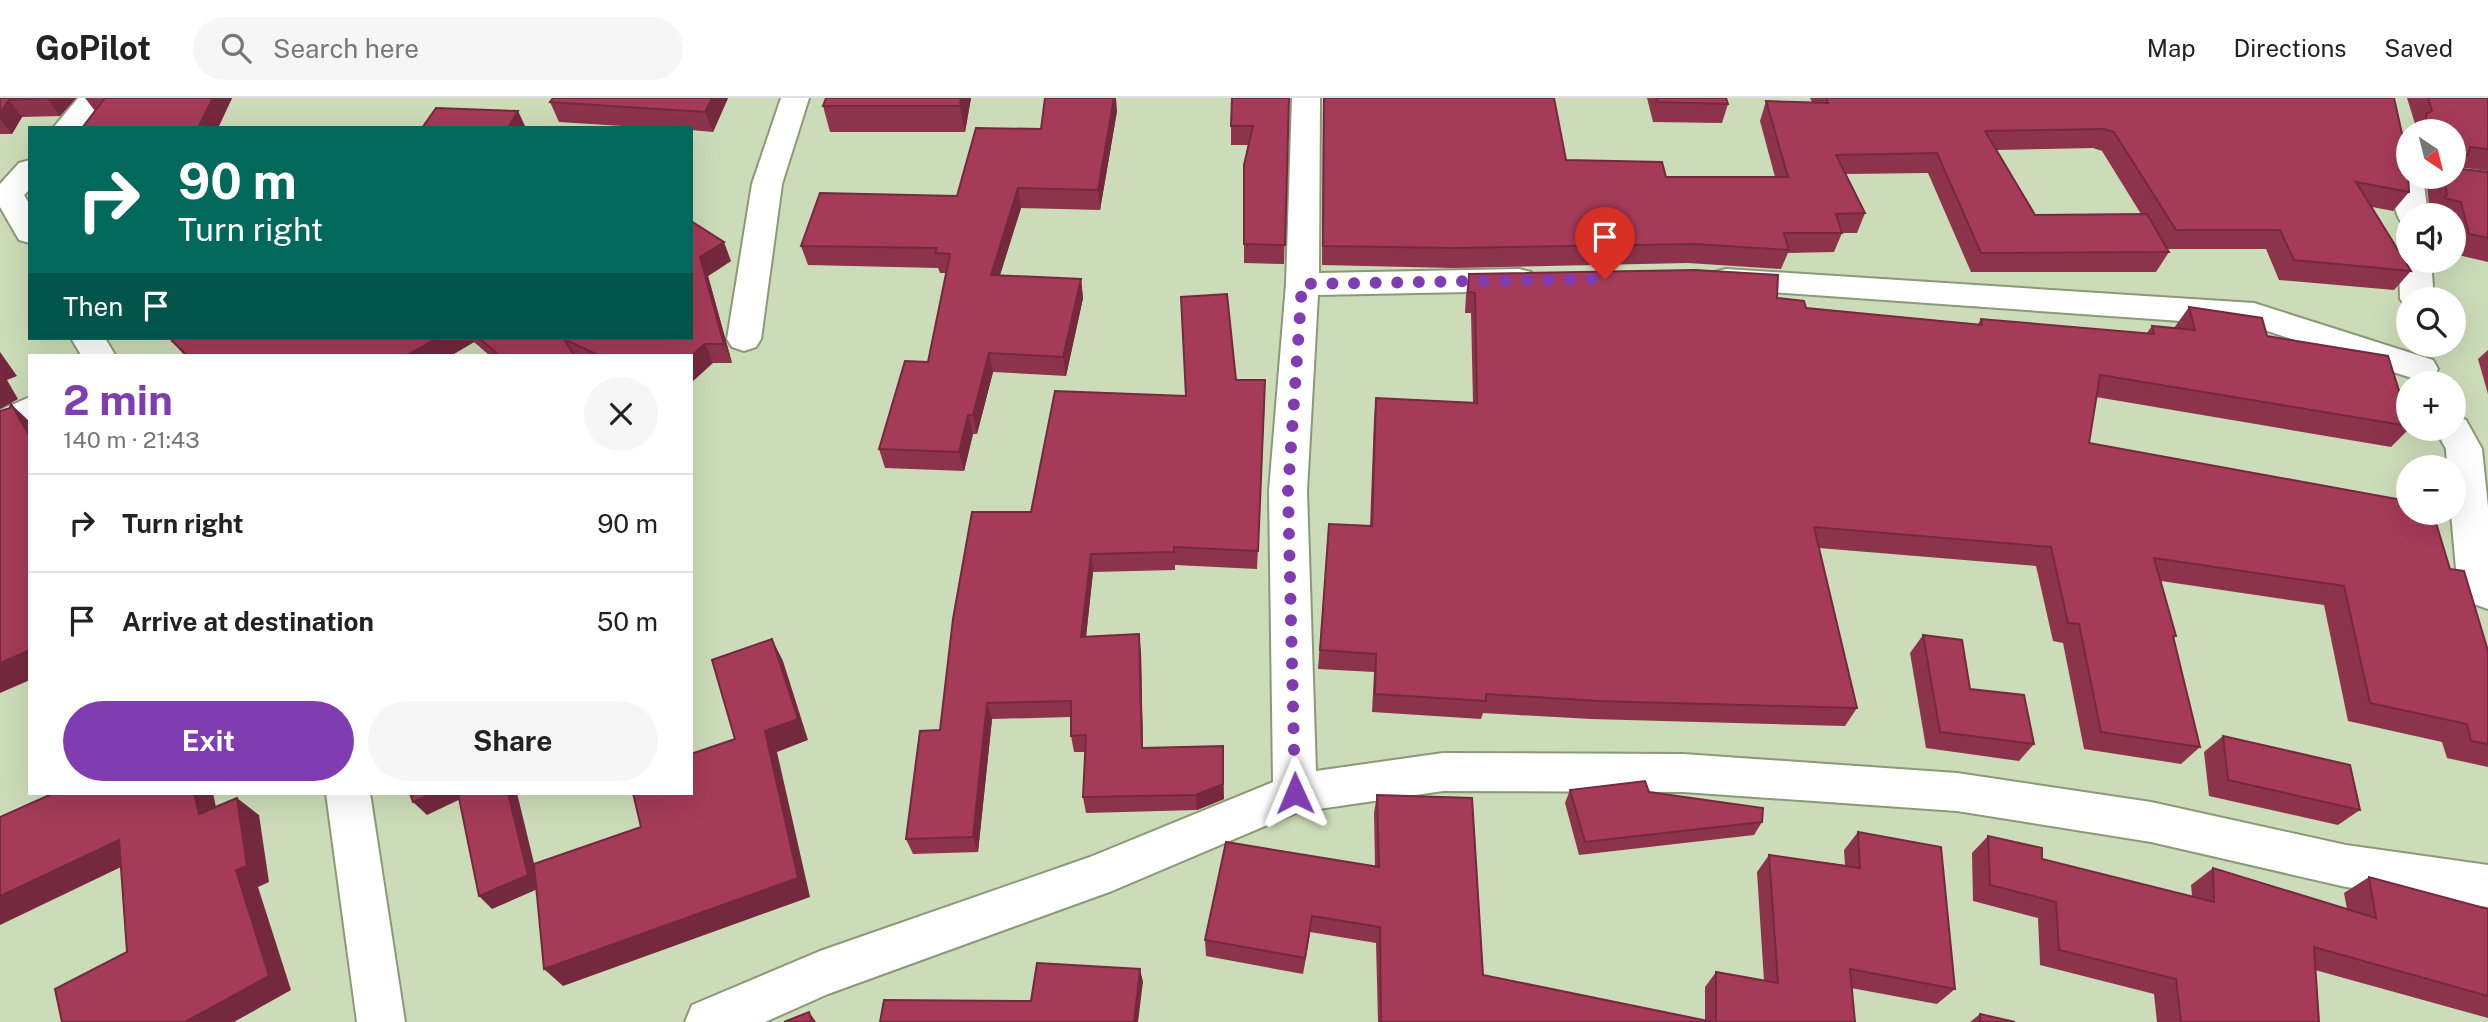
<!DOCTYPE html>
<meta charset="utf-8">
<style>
:root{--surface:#fff;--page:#f6f6f6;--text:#222;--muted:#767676;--line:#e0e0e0;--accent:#7f3db1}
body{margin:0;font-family:"Public Sans",sans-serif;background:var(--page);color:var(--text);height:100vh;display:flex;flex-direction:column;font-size:26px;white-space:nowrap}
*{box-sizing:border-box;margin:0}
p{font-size:23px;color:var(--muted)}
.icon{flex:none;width:38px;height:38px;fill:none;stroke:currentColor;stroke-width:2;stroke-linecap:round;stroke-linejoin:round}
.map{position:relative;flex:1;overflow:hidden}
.panel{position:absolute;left:28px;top:256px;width:665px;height:441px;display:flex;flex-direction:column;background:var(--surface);border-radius:0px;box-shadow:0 7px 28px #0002}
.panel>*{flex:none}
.top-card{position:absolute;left:28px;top:28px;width:665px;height:214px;border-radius:0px;box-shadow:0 7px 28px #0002;background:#00695c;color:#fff;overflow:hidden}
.needle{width:46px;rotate:145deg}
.fabs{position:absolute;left:2396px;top:21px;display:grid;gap:14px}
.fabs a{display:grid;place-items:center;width:70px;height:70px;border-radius:50%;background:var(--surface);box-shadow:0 7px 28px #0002;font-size:35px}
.pin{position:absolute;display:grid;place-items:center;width:60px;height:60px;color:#fff;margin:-72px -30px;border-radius:50% 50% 50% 0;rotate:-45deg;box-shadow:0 0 7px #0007}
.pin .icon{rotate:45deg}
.me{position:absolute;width:77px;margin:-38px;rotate:359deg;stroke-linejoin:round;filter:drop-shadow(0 0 5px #0008)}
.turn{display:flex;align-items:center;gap:24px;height:147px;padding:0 35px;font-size:32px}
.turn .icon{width:91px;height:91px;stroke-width:2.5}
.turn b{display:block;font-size:49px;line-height:60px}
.then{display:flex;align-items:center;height:66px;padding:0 35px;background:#0003;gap:14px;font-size:26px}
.round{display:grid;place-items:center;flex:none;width:74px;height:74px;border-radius:37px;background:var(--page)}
.summary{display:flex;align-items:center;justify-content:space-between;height:119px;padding:0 35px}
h1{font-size:42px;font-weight:700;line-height:52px;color:var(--accent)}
.cta{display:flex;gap:14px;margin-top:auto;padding:14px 35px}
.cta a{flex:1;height:80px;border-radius:42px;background:var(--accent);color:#fff;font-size:28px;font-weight:700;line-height:80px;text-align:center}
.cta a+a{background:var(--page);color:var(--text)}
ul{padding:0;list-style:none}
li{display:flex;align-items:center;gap:21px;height:98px;padding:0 35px;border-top:2px solid var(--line)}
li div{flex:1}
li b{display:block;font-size:26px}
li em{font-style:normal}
header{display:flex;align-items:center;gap:42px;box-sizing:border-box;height:98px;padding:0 35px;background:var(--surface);border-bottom:2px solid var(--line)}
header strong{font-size:33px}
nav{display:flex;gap:38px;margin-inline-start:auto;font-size:24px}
.search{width:490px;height:63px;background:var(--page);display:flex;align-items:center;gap:18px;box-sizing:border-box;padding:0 24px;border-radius:38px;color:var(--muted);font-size:26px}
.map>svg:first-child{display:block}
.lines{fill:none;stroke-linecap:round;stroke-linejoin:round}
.minor-casing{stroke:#8a9977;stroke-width:4}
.minor{fill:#fff;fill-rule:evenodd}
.wall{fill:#8e334c;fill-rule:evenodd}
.shaded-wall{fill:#74293e}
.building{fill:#a53b58;stroke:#74293e;stroke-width:2}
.route{stroke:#7f3db1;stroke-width:12;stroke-dasharray:0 21.6}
</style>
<header>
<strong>GoPilot</strong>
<div class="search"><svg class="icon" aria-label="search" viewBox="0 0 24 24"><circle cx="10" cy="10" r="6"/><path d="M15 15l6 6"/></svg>Search here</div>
<nav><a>Map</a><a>Directions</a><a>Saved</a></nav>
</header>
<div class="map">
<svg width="2488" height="924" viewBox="0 0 2488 924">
<rect width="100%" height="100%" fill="#ccdcb8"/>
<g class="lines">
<!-- minor casing -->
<g class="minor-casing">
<g id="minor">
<path d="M78,0H108L84,30H53Z"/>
<path d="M781,0H809L782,86L761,241L756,249L744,253L732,249L727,241L752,86Z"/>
<path d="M1292,0H1320L1319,175L1519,171L1531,174L1535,182L1531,190L1519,193L1318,197L1307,393L1316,673L1443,655L1683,656L1957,675L2151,704L2346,747L2488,767V809L2346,789L2151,744L1957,713L1683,694L1443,693L1298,714L1112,793L828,896L765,924H685L692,907L820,853L1090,759L1273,684L1269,393L1286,186Z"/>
<path d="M30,62V91L24,97L30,107V145L19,142L0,109V86L19,65Z"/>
<path d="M2408,69V79H2423L2428,117H2408V126L2401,124C2393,112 2389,84 2397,72Z"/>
<path d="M2408,154V163H2431L2434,201H2408V210L2400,201L2399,163Z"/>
<path d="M1726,171L2254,205L2433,262L2438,271L2433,280L2421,283L2252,228L1714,190L1710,182L1714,174Z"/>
<path d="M71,240H105L115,257H81Z"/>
<path d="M30,299V328L0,341V312Z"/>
<path d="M2454,318L2466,322L2482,351L2488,409V511L2474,506L2456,471L2451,415L2454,369H2447L2446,351L2435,331H2454Z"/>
<path d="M326,695H370L405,924H357Z"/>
</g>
</g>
<!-- minor -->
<use href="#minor" class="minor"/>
</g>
<!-- wall -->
<g class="wall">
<path d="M0,0H76L60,18L22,19L12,36H0Z"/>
<path d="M85,0H232L218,30L95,13Z"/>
<path d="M728,0L713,34L691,32V30H653L559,24L550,4Z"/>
<path d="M971,0L965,34H830L823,8Z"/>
<path d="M1289,0L1284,166L1244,165V67L1248,47H1231V28Z"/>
<path d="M1323,0H1554L1566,62L1666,79H1775L1760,23L1766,3L1812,4L1810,0H2394L2409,94L2393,113L2372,109L2411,173L2394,192L2279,182L2266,151H2167L2169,154L2156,174H1971L1928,75L1846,76L1865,115L1857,135H1842L1834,154L1788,155L1781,171L1688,165L1452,170L1322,167ZM2093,50L2102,53L2141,116L2035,117L1996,52Z"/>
<path d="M1647,0H1726L1728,6L1722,25L1653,24Z"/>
<path d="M2407,0H2488V73L2458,69L2457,70L2488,74V164L2454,156V117H2429L2430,116L2427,88L2435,79H2454V33H2412L2416,29Z"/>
<path d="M1117,13L1100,112L1021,110L1000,177L1081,181L1083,200L1066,278L993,274L977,336H973L964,373L885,370L879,351L928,264L946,175H940L938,170L808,167L801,148L957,98L1041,31Z"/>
<path d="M691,123L731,163L708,178L732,265H713L691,257H489L474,244L452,257H184L172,243L174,242L172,240H691Z"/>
<path d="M1469,176L1777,200L1806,210L1978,226L1981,221L2146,236L2152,228L2174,230L2189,209L2267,238L2408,321L2409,331L2391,349L2096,299L2089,345L2450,471L2488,553V669L2447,660L2442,644L2348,623L2324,507L2161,483L2176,538L2173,541L2200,649L2181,666L2084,651L2063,545L2053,543L2036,468L1819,450L1857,610L1845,628L1591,621L1483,615L1481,621L1372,614L1374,574L1318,571L1329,426L1370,428L1374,320L1376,300L1473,305L1471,215H1465L1466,197Z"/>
<path d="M2488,252V296L2478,261Z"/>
<path d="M1236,282L1265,301L1257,471L1175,467V472L1093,474L1086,539L1141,554L1143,650L1224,701L1197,712L1086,715L1083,699L1085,654H1074L1071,638V619L992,621L978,754L913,756L906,741L940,632L1031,414L1186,298Z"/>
<path d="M1923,537L1970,591L2034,646L2019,663L1926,650L1910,555Z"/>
<path d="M2223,638L2360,712L2338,727L2209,698L2204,654Z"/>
<path d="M1570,692L1649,694L1762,724L1754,737L1579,757L1565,705Z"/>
<path d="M1377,697L1483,877L1705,922V889L1716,874L1764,883L1757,774L1769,757L1845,767L1844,752L1858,734L1955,891L1937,906L1851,890L1855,924H1378L1376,845L1310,834L1303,876L1206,858L1205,842L1375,768L1374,715Z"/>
<path d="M1988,738L2042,761L2192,798L2191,787L2213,770L2347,811L2344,795L2369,779L2488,811V920L2315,872L2319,924H2157L2154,896L2040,867L2038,820L1973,803L1972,755Z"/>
<path d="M1980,916L2015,924H1970Z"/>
</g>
<!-- shaded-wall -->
<g class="shaded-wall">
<path d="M47,0H76L60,18L47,1Z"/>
<path d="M213,0H232L218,30H198Z"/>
<path d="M712,0H728L713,34L705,14Z"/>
<path d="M961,0H971L965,34L960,8Z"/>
<path d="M1114,0H1116L1117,13L1100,112L1098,92Z"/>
<path d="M9,2L22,19L12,36L0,21V15Z"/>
<path d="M518,13L526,30H508Z"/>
<path d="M1018,90L1021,110L994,196L991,177Z"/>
<path d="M724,144L731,163L708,178L732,265L724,246L700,159Z"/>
<path d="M1081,181L1083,200L1066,278L1063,259Z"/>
<path d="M437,240H471L474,244L452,257H407Z"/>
<path d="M705,246L713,265L691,285V258Z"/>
<path d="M0,254L17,278L7,282L18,301L0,311Z"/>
<path d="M989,255L993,274L977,336L973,317Z"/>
<path d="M11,306L30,324V339Z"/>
<path d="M968,317L973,336L964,373L959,354Z"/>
<path d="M1091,456L1093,474L1084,557L1081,539Z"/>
<path d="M1139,536L1141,554L1143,666L1142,650Z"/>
<path d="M772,541L783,563L808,642L777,654L810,799L563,888L544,871L765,633Z"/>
<path d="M30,552V582L0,595V565Z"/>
<path d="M987,605L992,621L978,754L973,739Z"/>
<path d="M1223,648L1224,701L1197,712L1196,697Z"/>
<path d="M194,695H213L221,733L199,716Z"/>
<path d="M432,695H467L469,697L427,717L413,704Z"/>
<path d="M508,695H517L540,790L492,811L479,798Z"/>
<path d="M237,700L259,717L269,784L258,789L291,892L234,924H185L236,772Z"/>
<path d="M119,742L144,758L0,827V798Z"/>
<path d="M1312,818L1310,834L1303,876L1305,860Z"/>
<path d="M1140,871L1143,884L1138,924H1134Z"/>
<path d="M809,914L816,924H812Z"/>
</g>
<!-- building -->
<g class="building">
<path d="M0,0H47L9,2L0,15Z"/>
<path d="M105,0H213L198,30H82Z"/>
<path d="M553,0H712L705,14L550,4Z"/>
<path d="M826,0H961L960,8H823Z"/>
<path d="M1045,0H1114L1098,92L1018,90L991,177L1081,181L1063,259L989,255L973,317H968L959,354L879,351L905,263L928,264L950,156L935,155L937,150L801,148L820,95L957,98L976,30L1041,31Z"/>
<path d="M1232,0H1289L1285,147L1244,146V67L1253,28H1231Z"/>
<path d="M1324,0H1554L1566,62L1662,64L1666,79H1788L1766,3L1828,5L1826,0H2394L2407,58L2409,94L2356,84L2411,173L2294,162L2280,132H2176L2114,34L2104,31L1985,33L2035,117L2147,116L2169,154L1981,155L1937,55L1836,57L1865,115L1836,116L1842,135H1784L1789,152L1695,146L1455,150L1323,148Z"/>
<path d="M1657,0H1726L1728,6L1658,4Z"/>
<path d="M2428,0H2488V51L2470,49L2468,57H2454V33H2426V16L2432,13Z"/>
<path d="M436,10L518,13L508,30H422Z"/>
<path d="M2454,70L2488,74V140L2469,136L2461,104L2444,100L2447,97L2444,79H2454Z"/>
<path d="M691,123L724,144L700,159L724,246H705L691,258L598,257L564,241L574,257H499L479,240H691Z"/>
<path d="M1695,172L1778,177L1777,200L1804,203L1806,210L1982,227L1981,221L2154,236L2152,228L2195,232L2189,209L2262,220L2267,238L2388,258L2408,321V328L2100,277L2089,345L2408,403V415H2433L2450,471L2464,473L2488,553V646L2471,643L2467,626L2370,605L2344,488L2154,460L2176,538H2173L2200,649L2101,634L2079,526L2068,525L2051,449L1814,429L1857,610L1598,603L1486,596V603L1375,596L1376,556L1320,552L1329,426L1372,428L1376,300L1477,305L1475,195L1468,194L1469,176Z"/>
<path d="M1227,196L1236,282H1265L1258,453L1174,449V454L1091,456L1081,539L1139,536L1142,650L1223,648V686L1196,697L1083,699L1086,637L1071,638V603L987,605L973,739L906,741L920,633L940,632L953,521L972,414H1031L1055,293L1186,298L1181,199Z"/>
<path d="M177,240H437L407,257H187L172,243Z"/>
<path d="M11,306L30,339V552L0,565V313L10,310Z"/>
<path d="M1923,537L1962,542L1970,591L2024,597L2034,646L1940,634Z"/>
<path d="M772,541L798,621L765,633L798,780L544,871L534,766L641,729L633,695H691V656L735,641L712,562Z"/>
<path d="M2223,638L2350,667L2360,712L2228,682Z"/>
<path d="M1645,683L1649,694L1763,710L1762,724L1585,744L1570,692Z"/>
<path d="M54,695H194L199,716L237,700L247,768L236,772L269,878L185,924H62L55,891L127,854L119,742L0,798V719Z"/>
<path d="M410,695H432L413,704Z"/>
<path d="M458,695H508L528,777L479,798Z"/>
<path d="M1377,697L1472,700L1483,877L1713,924H1381L1380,829L1312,818L1305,860L1205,842L1226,744L1379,769Z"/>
<path d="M1858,734L1941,749L1955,891L1850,871L1855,924H1716V874L1778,885L1769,757L1860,770Z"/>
<path d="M1988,738L2042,750V761L2214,804L2213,770L2376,820L2369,779L2488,811V898L2314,849L2319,924H2181L2176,881L2059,852L2056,804L1990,787Z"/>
<path d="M1037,865L1140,871L1134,924H880L884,902L1031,903Z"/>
<path d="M809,914L812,924H784Z"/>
<path d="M1980,916L2015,924H1980Z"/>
</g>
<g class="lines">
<!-- route -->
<path class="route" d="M1295,695L1288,393L1302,186L1605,181"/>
</g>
</svg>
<div class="fabs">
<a><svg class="needle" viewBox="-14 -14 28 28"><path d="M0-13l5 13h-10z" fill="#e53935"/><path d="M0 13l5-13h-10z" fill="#767676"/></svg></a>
<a><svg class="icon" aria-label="sound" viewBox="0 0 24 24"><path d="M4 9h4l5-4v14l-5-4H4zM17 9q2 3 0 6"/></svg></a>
<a><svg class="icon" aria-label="search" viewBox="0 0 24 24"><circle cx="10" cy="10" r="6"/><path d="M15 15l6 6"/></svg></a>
<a>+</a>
<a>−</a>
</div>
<div class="pin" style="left:1605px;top:181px;background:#d93025"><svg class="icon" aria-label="arrive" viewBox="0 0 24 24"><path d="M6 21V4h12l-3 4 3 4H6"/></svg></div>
<svg class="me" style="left:1295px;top:695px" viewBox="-20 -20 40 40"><path d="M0-17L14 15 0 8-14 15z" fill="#7f3db1" stroke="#fff" stroke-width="4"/></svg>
<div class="top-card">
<div class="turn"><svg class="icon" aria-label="right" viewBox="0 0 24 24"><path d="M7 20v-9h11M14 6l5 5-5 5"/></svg><div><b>90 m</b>Turn right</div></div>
<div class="then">Then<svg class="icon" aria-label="arrive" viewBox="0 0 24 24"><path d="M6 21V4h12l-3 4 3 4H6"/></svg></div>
</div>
<section class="panel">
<div class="summary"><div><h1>2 min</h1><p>140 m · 21:43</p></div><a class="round"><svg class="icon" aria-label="close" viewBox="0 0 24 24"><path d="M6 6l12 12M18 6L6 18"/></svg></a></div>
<ul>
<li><svg class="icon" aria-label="right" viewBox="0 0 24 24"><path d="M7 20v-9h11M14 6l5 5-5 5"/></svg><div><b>Turn right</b></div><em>90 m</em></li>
<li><svg class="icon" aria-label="arrive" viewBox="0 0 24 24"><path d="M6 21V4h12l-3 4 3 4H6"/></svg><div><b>Arrive at destination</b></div><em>50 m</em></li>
</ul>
<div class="cta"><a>Exit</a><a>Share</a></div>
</section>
</div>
